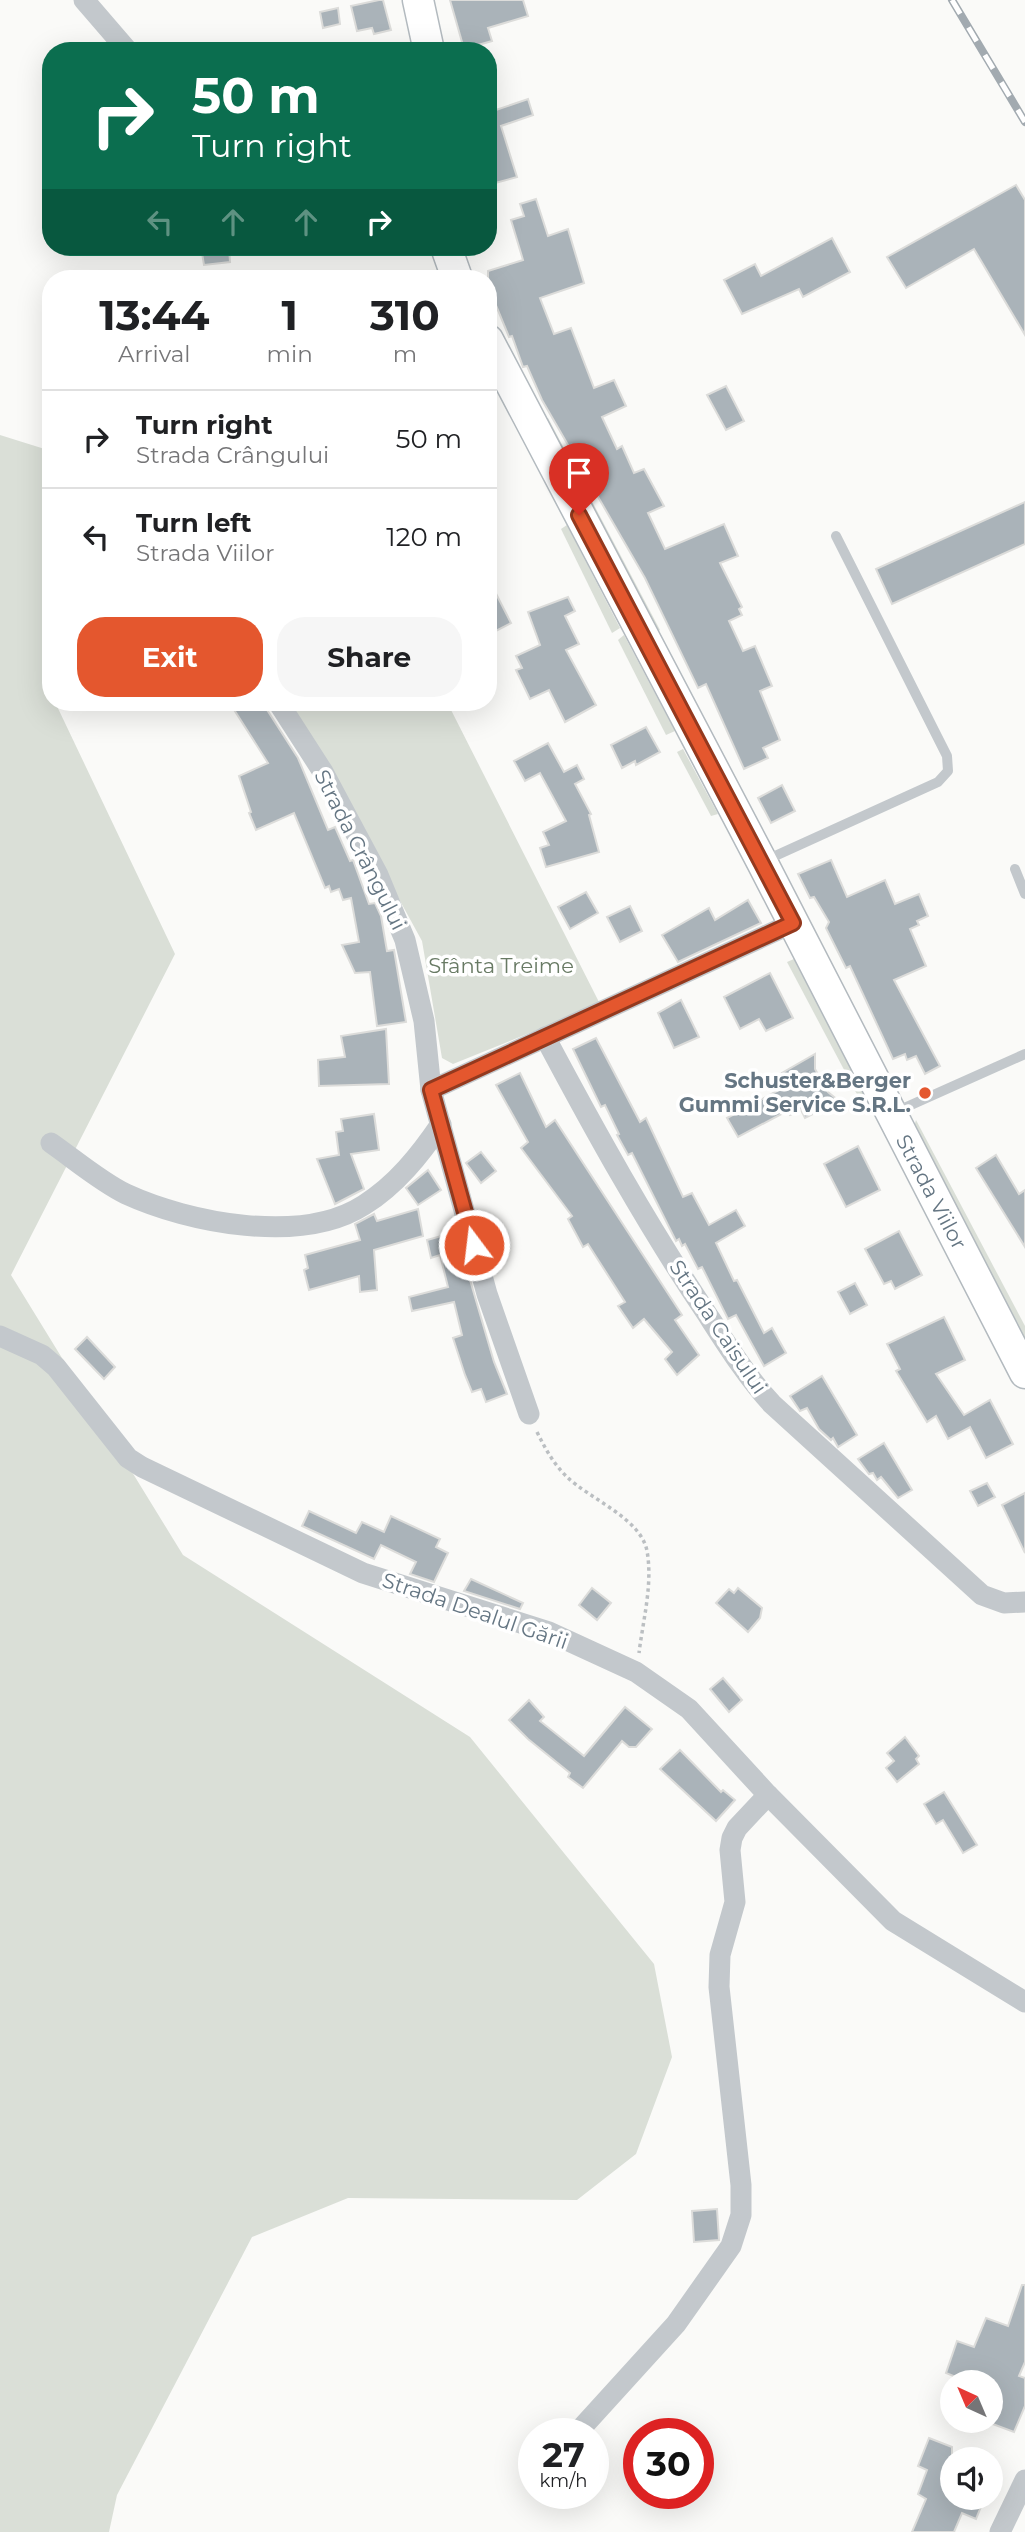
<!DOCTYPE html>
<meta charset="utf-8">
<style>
:root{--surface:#fff;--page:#f6f6f6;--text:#202124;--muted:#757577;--line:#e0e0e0;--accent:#e4572e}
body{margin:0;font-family:Montserrat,sans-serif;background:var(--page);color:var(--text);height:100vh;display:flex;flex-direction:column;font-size:26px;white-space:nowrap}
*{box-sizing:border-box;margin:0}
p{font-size:23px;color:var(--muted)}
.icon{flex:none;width:38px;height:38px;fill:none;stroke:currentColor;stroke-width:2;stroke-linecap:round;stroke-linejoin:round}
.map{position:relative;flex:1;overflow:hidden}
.sheet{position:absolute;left:42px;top:270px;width:455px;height:441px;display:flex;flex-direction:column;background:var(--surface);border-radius:28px;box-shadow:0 7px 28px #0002}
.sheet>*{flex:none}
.top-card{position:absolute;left:42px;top:42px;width:455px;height:214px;border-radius:28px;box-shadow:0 7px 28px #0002;background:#0b6e4f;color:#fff;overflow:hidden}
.needle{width:46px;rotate:316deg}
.fabs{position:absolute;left:940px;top:2370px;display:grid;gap:14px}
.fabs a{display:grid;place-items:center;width:63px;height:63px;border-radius:50%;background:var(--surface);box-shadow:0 7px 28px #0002;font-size:35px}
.speed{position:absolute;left:518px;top:2418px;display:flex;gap:14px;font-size:35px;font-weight:700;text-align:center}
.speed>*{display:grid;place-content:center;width:91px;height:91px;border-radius:50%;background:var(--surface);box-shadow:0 7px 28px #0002;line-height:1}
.speed small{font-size:18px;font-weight:400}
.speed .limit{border:10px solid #d22;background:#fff;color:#111}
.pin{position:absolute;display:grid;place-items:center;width:60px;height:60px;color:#fff;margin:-72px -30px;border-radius:50% 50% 50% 0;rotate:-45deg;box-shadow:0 0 7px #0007}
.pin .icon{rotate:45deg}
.me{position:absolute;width:77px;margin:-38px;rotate:345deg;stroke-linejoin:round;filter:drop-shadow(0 0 5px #0008)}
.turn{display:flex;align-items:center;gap:24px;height:147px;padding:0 35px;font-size:32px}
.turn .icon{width:91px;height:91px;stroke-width:2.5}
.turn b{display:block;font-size:49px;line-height:60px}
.lanes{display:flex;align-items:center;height:66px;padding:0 35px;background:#0003;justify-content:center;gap:35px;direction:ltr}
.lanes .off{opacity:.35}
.eta{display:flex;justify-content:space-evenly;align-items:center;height:119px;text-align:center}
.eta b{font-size:42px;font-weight:700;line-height:49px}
.primary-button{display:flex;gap:14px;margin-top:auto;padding:14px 35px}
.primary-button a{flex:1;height:80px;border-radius:28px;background:var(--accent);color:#fff;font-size:28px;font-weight:700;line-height:80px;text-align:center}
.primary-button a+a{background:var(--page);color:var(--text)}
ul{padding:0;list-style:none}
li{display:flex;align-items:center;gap:21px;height:98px;padding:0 35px;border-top:2px solid var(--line)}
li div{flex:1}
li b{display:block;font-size:26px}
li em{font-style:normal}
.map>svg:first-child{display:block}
.green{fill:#dadfd7}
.building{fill:#aab3b9;stroke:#dcdcda;stroke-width:2}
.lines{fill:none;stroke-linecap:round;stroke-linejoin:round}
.secondary-casing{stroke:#b3babf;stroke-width:33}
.path{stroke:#bbbfc2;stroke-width:3.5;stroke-dasharray:3.5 3.5;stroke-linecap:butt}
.lane{stroke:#c3c8cc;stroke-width:10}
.street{stroke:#c3c8cc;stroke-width:21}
.secondary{stroke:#fff;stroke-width:30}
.rail-casing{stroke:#a2aab0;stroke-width:8}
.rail{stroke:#fff;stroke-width:5;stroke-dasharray:16;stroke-linecap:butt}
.route-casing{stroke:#94391e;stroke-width:18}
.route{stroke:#e4572e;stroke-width:12}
.poi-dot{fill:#e4572e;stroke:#fff;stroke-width:2.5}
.labels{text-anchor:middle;stroke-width:7;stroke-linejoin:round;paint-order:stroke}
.street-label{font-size:21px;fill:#657683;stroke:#fff}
.park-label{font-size:21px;fill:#687a64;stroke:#fff}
.poi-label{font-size:21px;font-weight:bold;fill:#657683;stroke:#fff;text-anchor:end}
</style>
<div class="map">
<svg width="1025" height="2532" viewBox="0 0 1025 2532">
<rect width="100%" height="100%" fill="#fafaf8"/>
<!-- green -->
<g class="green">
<path d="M548,418L660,630L650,635L539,423Z"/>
<path d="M0,435L51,451V634L42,674L51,693V702H55L175,954L11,1275L183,1555L470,1737L654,1964L672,2057L636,2154L577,2200L348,2198L252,2237L117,2495L109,2532H0Z"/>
<path d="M567,525L620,628L612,633L561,529Z"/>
<path d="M624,635L675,731L666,735L618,640Z"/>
<path d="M286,702H447L599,1002L542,1028L453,1064L442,1058L422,941L330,773Z"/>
<path d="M683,749L718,814L711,816L677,752Z"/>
<path d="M794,959L865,1095L859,1098L787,962Z"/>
<path d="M916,1120L1025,1326V1350L913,1130Z"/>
</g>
<!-- building -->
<g class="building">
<path d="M379,0H383L391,30L374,34L372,28L357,31L351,6Z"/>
<path d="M450,0H523L528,16L488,28L492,41L464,49Z"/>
<path d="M338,8L340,24L323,28L320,12Z"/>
<path d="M488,98H492L496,110L528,99L533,115L501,126L517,177L488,185Z"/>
<path d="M1016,185L1025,200V335L974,249L906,288L887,257Z"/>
<path d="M536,199L548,236L568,229L584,283L540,298L554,334L571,328L594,388L614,380L626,406L602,417L617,449L622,446L634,473L644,469L664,506L648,513L665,549L724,524L738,556L720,563L742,607L739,609L742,615L729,621L743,651L755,646L772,686L760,691L780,740L763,748L768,758L744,769L706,684L698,688L645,578L542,400L527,366L523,367L512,336L509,337L488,286V271L523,260L511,220L524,216L520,204Z"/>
<path d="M832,238L850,272L803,297L799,289L742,314L724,280L755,264L761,276Z"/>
<path d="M201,247H229L230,262L204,265Z"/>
<path d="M726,386L744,421L726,430L707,395Z"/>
<path d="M1025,502V544L892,604L876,569Z"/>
<path d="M488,578L511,623L488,635Z"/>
<path d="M568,597L575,611L565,616L579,644L566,650L596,705L565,722L549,690L530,699L516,670L522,668L516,656L540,645L528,612Z"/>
<path d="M243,702H262L298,758L328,830L335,827L350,861L353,860L369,904L375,903L381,916L387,951L394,950L406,1022L377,1026L370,972L355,973L342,945L359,942L351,898L343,900L339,889L331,892L329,886L325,888L294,813L256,830L249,813L251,812L239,776L268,763L233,708Z"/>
<path d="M646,727L660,752L636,765L635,761L622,768L611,745Z"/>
<path d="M548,743L564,772L577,765L584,779L575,784L591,814L589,815L599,852L546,867L540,848L549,845L543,832L566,821L540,773L525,781L514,761Z"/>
<path d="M782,785L795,811L771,823L758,798Z"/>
<path d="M831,860L847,897L885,880L895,904L919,894L928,916L917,921L919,925L910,929L926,966L894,980L940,1066L925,1074L916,1056L907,1060L905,1054L893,1059L850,966L846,968L826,928L829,922L814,897L810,898L798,874Z"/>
<path d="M586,892L598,913L570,929L558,907Z"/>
<path d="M748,900L761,923L678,962L662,935L709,908L715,920Z"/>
<path d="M630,906L642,931L620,942L607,917Z"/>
<path d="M770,973L793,1018L766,1031L759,1019L740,1029L724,997Z"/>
<path d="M681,1000L699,1037L674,1048L658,1013Z"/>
<path d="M386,1029L389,1084L319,1086L318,1060L345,1057L341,1036Z"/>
<path d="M596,1038L640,1122L646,1118L683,1197L692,1193L709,1225L736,1210L745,1226L716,1243L734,1281L737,1280L764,1333L772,1328L786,1353L764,1366L736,1315L728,1319L702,1267L698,1269L685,1244L682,1246L679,1239L676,1241L632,1153L628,1155L617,1135L619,1134L605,1105L601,1107L573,1049Z"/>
<path d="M815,1054V1069L828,1092L839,1101L805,1118L801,1110L790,1115L787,1111L738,1137L727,1118L777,1091L775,1087L786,1082L782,1073Z"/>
<path d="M520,1073L546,1127L555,1120L682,1315L675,1320L699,1355L677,1375L665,1359L672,1352L644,1319L633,1328L618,1306L625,1302L588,1244L583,1247L568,1219L572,1216L521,1148L528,1142L496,1085Z"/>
<path d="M374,1114L379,1150L351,1154L364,1189L335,1204L317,1159L339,1155L336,1132L343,1131L341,1119Z"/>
<path d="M858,1146L880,1190L846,1207L824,1164Z"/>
<path d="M481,1152L496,1171L481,1183L466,1163Z"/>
<path d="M996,1155L1019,1194L1025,1190V1247L976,1168Z"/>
<path d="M428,1170L441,1190L418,1205L406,1188Z"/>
<path d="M418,1209L423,1236L374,1250L377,1290L360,1292L359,1276L309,1290L304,1270L308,1268L305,1255L360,1240L355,1224L374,1214L377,1221Z"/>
<path d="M899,1231L922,1275L895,1289L891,1281L884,1284L865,1249Z"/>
<path d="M456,1232L494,1362L507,1394L486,1402L481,1389L472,1392L465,1375L453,1338L462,1335L454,1302L412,1311L409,1297L448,1287L440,1255L431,1258L427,1240Z"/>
<path d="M855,1283L867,1305L850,1314L838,1292Z"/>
<path d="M944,1317L965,1360L936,1374L964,1415L990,1400L1013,1444L986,1458L970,1427L948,1439L936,1416L927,1422L896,1371L900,1369L887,1344Z"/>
<path d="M87,1337L115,1367L104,1379L75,1349Z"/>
<path d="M822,1376L857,1435L838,1447L833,1438L831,1440L819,1429L807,1408L800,1411L790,1396Z"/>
<path d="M884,1443L912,1490L898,1498L881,1477L877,1480L873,1473L869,1474L858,1459Z"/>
<path d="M987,1483L995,1497L978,1506L970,1491Z"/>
<path d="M1025,1493V1553L1002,1505Z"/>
<path d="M309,1511L356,1533L362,1522L384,1532L391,1516L440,1539L436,1547L448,1553L434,1582L410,1574L416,1562L381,1545L374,1559L302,1526Z"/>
<path d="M471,1579L523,1603L520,1609L464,1591Z"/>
<path d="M592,1588L611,1603L597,1620L579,1605Z"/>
<path d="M738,1588L762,1608L760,1618L748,1632L716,1603L729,1589L734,1593Z"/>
<path d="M723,1678L742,1700L729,1712L710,1689Z"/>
<path d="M529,1700L544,1717L540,1721L584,1756L625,1707L652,1729L636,1747H629L622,1741L583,1788L568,1777L570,1773L528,1739L509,1720Z"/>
<path d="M905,1737L919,1756L916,1759L919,1764L897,1782L886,1768L894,1761L887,1753Z"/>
<path d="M680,1750L721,1792L723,1790L735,1800L716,1821L660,1769Z"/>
<path d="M944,1792L977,1845L963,1853L943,1820L936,1824L924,1804Z"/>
<path d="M717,2209L719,2240L694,2242L692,2211Z"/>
<path d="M1022,2285H1025V2362L1019,2376L1025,2378V2406L1014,2432L990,2423V2382H968L946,2373L957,2341L974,2347L986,2318L1008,2326Z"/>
<path d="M929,2438L952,2447V2497H985L976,2519L962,2513L954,2532H912L926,2499L918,2494L927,2470L918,2466Z"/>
</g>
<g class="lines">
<!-- secondary casing -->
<g class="secondary-casing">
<g id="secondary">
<path d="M418,0L429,51"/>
<path d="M446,247L457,278"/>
<path d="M488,340L762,862L1025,1373"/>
</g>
</g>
<!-- path -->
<path class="path" d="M537,1432C545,1448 553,1463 566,1476C589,1499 641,1518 647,1551C653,1584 643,1620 639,1653"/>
<!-- lane -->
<g class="lane">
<path d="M764,861L938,782L948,771L947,756L836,536"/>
<path d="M1015,869L1025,894"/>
<path d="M893,1113L1025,1054"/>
</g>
<!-- street -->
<g class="street">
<path d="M84,0L128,51"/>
<path d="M278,702L323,772L378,875L405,940L424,1021L431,1090L487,1294L529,1414"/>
<path d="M545,1037C595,1131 647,1225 707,1314C727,1345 747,1377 772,1404L982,1595L1004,1603L1025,1602"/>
<path d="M431,1090L793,923"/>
<path d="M51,1143C74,1159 101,1182 126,1194C189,1223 302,1245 364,1205C396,1185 420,1155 441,1124"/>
<path d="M0,1336L42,1355L56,1367L128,1458L142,1467L363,1573L549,1632L636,1672L689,1709L768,1795L893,1921L1025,2002"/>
<path d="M576,2434L676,2324L731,2246L741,2215V2185L719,1987L720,1955L735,1902L730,1850L732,1838L737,1828L768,1795"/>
<path d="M1000,2532L1025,2480"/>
</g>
<!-- secondary -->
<use href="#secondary" class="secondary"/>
<!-- rail casing -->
<g class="rail-casing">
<path id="rail" d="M952,0L1025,122"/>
</g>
<!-- rail -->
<use href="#rail" class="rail"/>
</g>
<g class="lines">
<!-- route casing -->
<g class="route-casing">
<path id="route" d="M474,1245L431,1090L793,923L579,515"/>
</g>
<!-- route -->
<use href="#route" class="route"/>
</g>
<!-- markers -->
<circle class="poi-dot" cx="925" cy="1093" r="7"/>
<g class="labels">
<!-- street labels -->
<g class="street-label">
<text transform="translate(360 850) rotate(63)" y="7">Strada Crângului</text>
<text transform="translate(931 1192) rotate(62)" y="7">Strada Viilor</text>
<text transform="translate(718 1327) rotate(56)" y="7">Strada Caisului</text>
<text transform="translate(475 1611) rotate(19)" y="7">Strada Dealul Gării</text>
</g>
<!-- park labels -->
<g class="park-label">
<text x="501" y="973">Sfânta Treime</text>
</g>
<!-- poi labels -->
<g class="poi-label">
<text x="911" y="1088">Schuster&amp;Berger<tspan x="911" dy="24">Gummi Service S.R.L.</tspan></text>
</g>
</g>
</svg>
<div class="fabs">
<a><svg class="needle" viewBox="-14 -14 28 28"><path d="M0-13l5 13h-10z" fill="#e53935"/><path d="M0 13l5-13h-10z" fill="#757577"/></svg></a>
<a><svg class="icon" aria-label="sound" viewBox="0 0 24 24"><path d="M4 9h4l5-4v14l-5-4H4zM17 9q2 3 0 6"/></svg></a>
</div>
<div class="speed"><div>27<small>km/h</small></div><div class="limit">30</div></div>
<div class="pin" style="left:579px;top:515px;background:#d93025"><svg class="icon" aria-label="arrive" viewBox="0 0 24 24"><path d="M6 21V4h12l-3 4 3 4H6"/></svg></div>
<svg class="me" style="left:474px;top:1245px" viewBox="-20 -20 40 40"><circle r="17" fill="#e4572e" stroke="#fff" stroke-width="3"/><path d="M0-11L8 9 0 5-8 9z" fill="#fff"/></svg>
<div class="top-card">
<div class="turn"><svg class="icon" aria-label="right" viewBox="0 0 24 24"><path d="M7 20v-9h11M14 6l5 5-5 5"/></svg><div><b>50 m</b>Turn right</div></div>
<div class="lanes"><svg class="icon off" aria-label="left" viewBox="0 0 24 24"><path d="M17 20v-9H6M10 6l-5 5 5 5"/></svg><svg class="icon off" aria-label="ahead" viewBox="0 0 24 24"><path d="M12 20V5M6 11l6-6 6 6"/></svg><svg class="icon off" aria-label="ahead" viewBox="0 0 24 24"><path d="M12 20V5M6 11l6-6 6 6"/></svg><svg class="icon" aria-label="right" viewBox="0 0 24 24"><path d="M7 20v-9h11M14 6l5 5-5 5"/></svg></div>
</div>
<section class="sheet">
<div class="eta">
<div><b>13:44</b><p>Arrival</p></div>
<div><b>1</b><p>min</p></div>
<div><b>310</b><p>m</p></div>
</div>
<ul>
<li><svg class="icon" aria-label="right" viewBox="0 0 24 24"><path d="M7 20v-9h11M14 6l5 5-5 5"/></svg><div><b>Turn right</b><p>Strada Crângului</p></div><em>50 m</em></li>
<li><svg class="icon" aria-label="left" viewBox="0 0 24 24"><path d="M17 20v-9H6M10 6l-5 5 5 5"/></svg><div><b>Turn left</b><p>Strada Viilor</p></div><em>120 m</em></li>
</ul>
<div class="primary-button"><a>Exit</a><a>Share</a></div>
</section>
</div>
